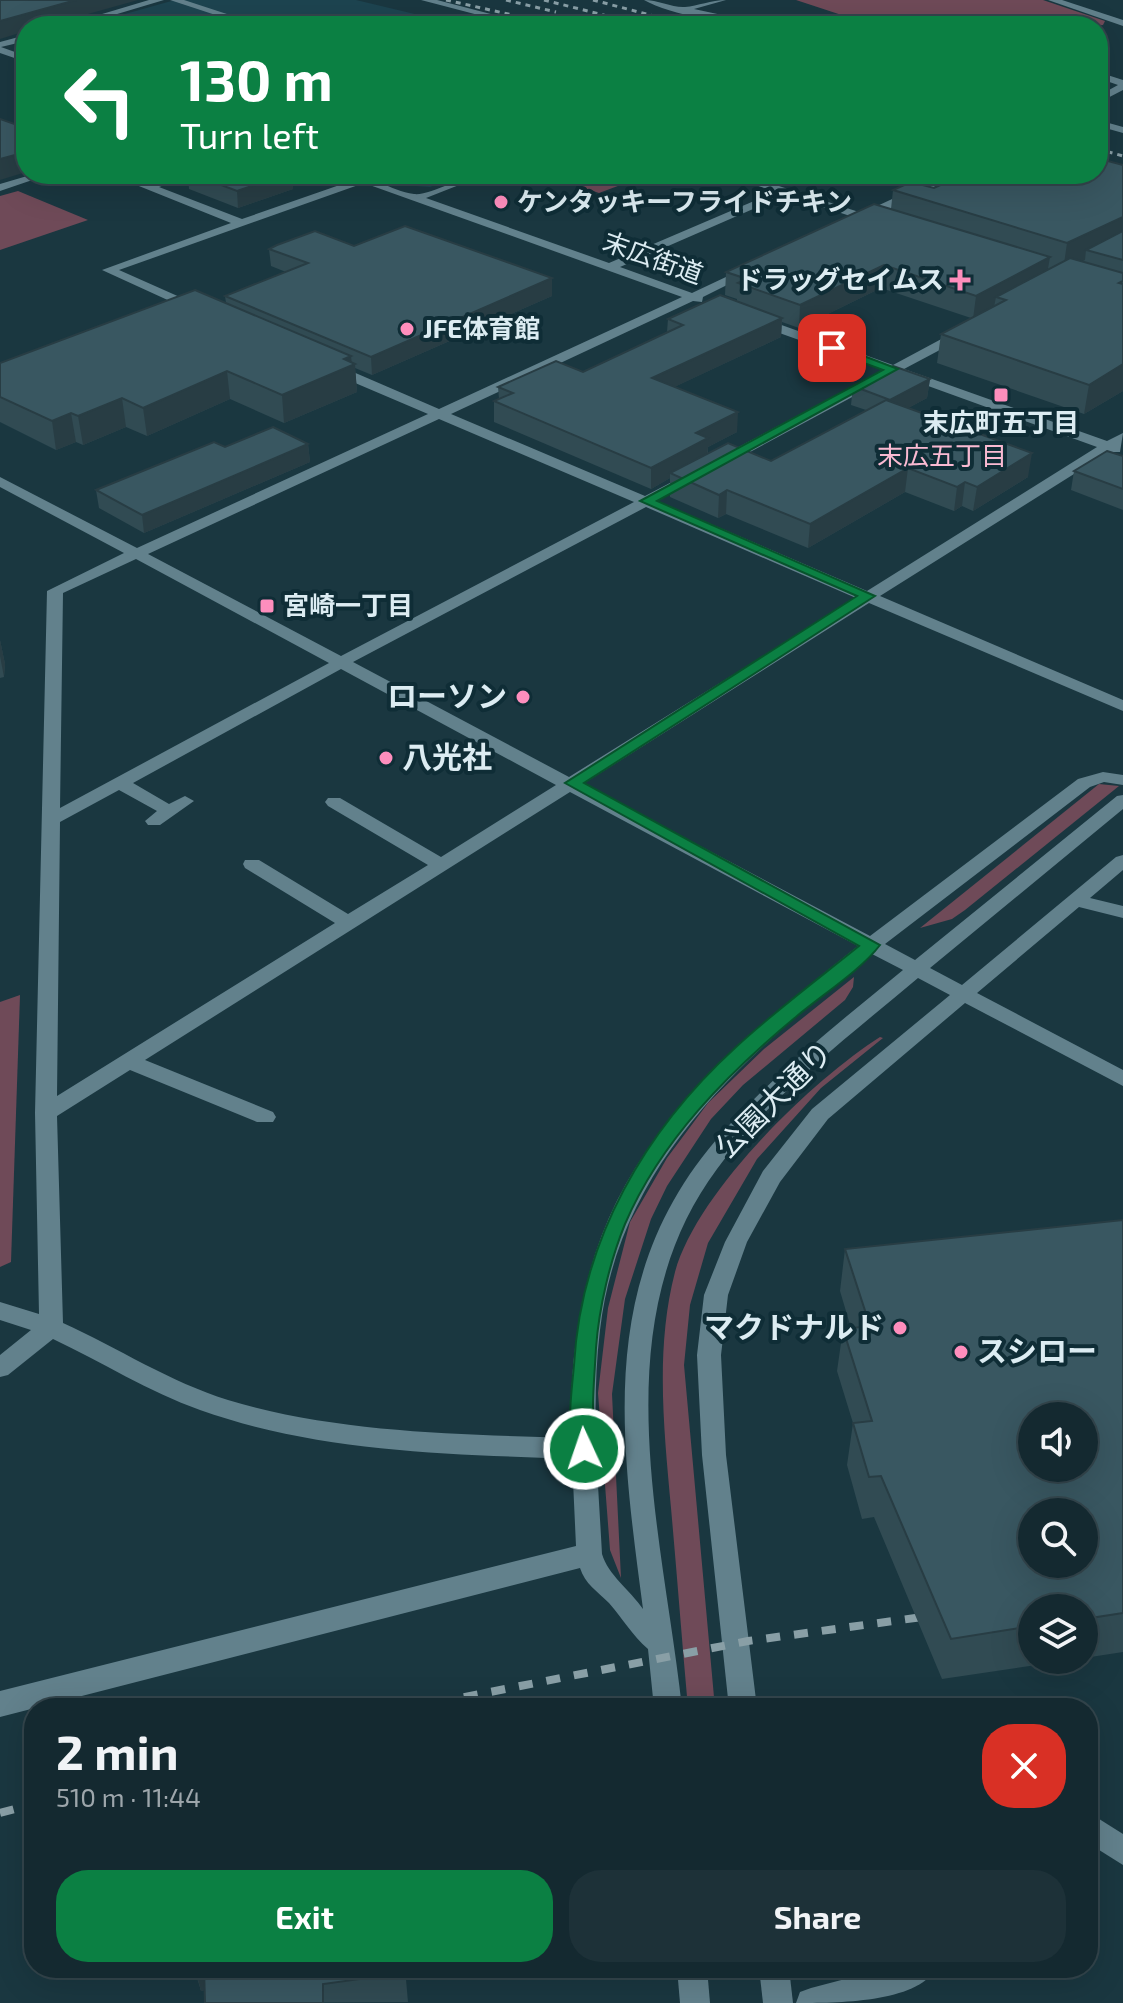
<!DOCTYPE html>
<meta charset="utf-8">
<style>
:root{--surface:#142930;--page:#1d3138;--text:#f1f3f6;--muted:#9da6ab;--line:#33454c;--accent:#0b8043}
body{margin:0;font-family:"Exo 2","Noto Sans JP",sans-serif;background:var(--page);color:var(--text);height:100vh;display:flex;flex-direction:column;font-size:30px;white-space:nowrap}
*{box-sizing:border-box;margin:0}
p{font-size:26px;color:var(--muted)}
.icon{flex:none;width:44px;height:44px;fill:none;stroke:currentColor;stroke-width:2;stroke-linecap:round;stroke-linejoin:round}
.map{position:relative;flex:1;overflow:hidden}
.details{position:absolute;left:24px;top:1698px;width:1074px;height:280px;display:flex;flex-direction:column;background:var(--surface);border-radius:32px;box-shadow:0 8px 32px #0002,0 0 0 2px var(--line)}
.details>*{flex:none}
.top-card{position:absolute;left:16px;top:16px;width:1092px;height:168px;border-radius:32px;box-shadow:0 8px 32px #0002,0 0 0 2px var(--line);background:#0b8043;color:#fff;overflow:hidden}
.tools{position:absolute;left:1018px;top:1402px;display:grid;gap:16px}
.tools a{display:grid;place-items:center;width:80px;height:80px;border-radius:50%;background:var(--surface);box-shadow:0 8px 32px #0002,0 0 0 2px var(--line);font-size:40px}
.pin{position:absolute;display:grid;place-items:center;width:68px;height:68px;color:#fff;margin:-34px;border-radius:16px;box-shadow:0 4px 12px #0006}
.me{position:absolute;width:88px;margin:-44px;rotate:357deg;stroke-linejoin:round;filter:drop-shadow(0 0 6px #0008)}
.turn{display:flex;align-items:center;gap:28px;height:168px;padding:0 32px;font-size:36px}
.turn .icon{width:104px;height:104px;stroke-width:2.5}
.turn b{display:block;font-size:56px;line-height:68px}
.round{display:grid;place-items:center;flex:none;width:84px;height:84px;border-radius:32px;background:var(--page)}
.headline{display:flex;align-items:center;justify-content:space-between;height:136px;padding:0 32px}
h1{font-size:48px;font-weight:700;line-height:60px}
.cta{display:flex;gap:16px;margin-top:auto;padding:16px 32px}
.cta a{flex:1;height:92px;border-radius:32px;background:var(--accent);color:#fff;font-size:32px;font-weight:700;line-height:92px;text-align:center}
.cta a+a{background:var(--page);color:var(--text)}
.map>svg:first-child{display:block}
.built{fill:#1d4450}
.green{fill:#6f4a58}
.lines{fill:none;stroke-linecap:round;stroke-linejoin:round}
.minor{fill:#62818c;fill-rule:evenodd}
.rail-far1{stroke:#899fa6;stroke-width:3;stroke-dasharray:5 5;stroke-linecap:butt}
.rail{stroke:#899fa6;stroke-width:8;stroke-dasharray:14 14;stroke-linecap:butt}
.wall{fill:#314b53}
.shaded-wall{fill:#283d44}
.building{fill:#395761;stroke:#283d44;stroke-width:2;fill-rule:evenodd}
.route{fill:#0b8043;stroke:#07532c;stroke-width:2}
.poi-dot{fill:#fe8ebd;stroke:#0f2d36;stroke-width:3}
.labels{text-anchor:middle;stroke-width:8;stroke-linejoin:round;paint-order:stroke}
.far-poi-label{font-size:26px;font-weight:bold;fill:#dcecf2;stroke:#0f2d36;text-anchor:start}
.far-street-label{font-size:26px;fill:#dcecf2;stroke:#0f2d36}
.far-neighbourhood-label{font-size:26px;fill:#fabad2;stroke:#0f2d36}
.poi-label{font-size:30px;font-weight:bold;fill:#dcecf2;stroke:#0f2d36;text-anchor:end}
.street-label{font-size:30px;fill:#dcecf2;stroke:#0f2d36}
</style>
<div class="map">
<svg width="1123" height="2003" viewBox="0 0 1123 2003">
<rect width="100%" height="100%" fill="#1a3740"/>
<!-- built -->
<g class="built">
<path d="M175,0H356L465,26H82Z"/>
<path d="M382,174H464L430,187L416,186Z"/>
</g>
<!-- green -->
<g class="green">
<path d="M796,0H1043L1105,21L1103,25L1094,26H875Z"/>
<path d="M549,174H650L599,193L546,175Z"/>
<path d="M18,191L88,220L0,250V196Z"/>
<path d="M1099,784L1119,786L965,910L952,919L920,928Z"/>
<path d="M854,977L853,987L845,1000L743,1085L711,1119L667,1186L651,1219L625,1299L612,1394L621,1578L610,1550L598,1393L608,1308L630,1222L667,1158L708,1103L764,1049Z"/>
<path d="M20,995L11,1262L0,1267V1002Z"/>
<path d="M880,1037L883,1038L821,1088L757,1159L708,1243L690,1305L684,1365L715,1708H688C682,1641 677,1575 671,1508C664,1430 655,1349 675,1272C697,1192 811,1081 880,1037Z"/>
</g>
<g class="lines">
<!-- minor -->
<g class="minor">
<path d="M149,0H164L77,26H62Z"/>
<path d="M170,0H184L264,26H249Z"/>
<path d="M421,0H437L537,26H521Z"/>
<path d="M644,0C658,0 673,8 685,7C698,6 711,0 726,0L694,9L774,26C739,26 674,17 644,0Z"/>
<path d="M1048,0H1062L1123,20V26Z"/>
<path d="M26,35V41L1,47L26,56V62L0,53V42Z"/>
<path d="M1098,72L1123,80V90L1098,103V96L1118,85L1098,78Z"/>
<path d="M1098,120L1123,127V133L1098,126Z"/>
<path d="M34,174H50L0,191V184Z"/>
<path d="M109,174C123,174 134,182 148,183C158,184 178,174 193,174L159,187L242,219L354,180L346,174C371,174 390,191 414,194C431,196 463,174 487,174L426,198L609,263L775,192L726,174H742L862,213L946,174H960L873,217L878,220L872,223L785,195L620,267L692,293L745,268L755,271L703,297L702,302L693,301L451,414L645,496L687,474H697V480L657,501L867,591L1097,447L895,374L726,465H716V459L883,370L754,324V318H762L893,365L960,329H968V335L904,369L1107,441L1123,433L1120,452H1109L880,596L1123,700V711L869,603L583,784L870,936L1078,779L1103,772L1123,775V785L1104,782L1090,787L885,944L915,960L1117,796L1123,795V809L930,968L962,985L1116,857L1123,855V870L1090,898L1123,906V918L1079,907L977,993L1123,1070V1086L965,1003L828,1119L780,1182L747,1242L728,1295L721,1355L726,1455L757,1708H729L702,1455L697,1355L704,1295L725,1242L763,1171L812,1109L950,995L918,978C848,1037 771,1095 717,1169C601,1325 663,1533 682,1708H654L648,1649C632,1635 623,1619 609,1603C597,1591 585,1584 580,1568L0,1717V1691L576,1546L572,1459C447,1454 318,1452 200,1410C149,1392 102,1362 53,1339L8,1375L0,1377V1355L31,1330L0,1320V1302L39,1314L35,1113L47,591L124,553L0,487V477L137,548L428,414L327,371V365H337L439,409L682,297L364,183L119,270L200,306L202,309L196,313L102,270L231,223ZM439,419L634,502L341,656L148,554ZM646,507L856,598L569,777L353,662ZM136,559L329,663L60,808L63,593ZM341,669L556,785L441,857L340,798H328L325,802L328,806L428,865L348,914L259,860H245L243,864L245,868L335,923L57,1096L60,822L119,790L157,811L145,821L148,825H160L194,801L185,796L169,804L133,783ZM570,792L858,946C677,1090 566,1191 571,1438C457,1434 338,1433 228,1400C170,1382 118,1348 63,1323L57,1116L130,1070L257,1122H273L276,1117L273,1112L145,1060ZM872,954L903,970C841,1021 776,1072 723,1132C596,1274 620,1434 643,1609C630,1590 608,1575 602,1554C598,1479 591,1405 600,1330C620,1159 747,1055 872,954Z"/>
<path d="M1088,1812L1123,1834V1865L1088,1843Z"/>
<path d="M677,1968H707L710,2003H680Z"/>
<path d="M759,1968H789L793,2003H763Z"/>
<path d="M887,1968H936C918,2003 835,2003 796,2003L800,1992L811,1988Z"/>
</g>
<!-- rail-far1 -->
<g class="rail-far1">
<path d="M446,0L561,26"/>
<path d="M506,0L556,12"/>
<path d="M544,0L647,26"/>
<path d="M593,0L692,26"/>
<path d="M1098,149L1123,156"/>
</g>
<!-- rail -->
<g class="rail">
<path d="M409,1708L748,1641L937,1615"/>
<path d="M0,1813L34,1804"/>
</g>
</g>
<!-- wall -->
<g class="wall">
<path d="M1123,165V391L1084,414L937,363L941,334L971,318L881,288L799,328L782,322L781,337L674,387L737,432L708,447V454L771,461L866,410L851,405L853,386L930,379L927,398L908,408L1028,477L973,511L962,506L954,511L905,492L808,548L726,514L718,518L670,497V478L651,489L494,422V401L499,399L498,387L583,372L667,332L668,319L737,302V299L725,295L726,272L891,209L893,190L934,188L991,177Z"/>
<path d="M188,174H292L293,189L238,208L189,189Z"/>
<path d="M354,246L552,296L372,375L355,368L357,392L284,423L230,399L147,436L126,427L83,445L76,442L56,450L0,422V363L226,303L225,296L286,272L271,266L269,249Z"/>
<path d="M308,444L310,462L144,533L99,508L96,490L225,447Z"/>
<path d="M1123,456V510L1071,490L1074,471Z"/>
<path d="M0,640L5,664L4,677L0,678Z"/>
<path d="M1123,1220V1652L1084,1658V1608H1032V1660H1070L942,1679L874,1517L862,1519L847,1465L853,1423L837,1371L843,1329L851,1328L840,1291L845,1249Z"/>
<path d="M194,1968H405L408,2002L205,2003V1990L201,1991Z"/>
</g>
<!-- shaded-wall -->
<g class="shaded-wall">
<path d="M76,0H138L45,26H26V31L0,39V21Z"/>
<path d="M26,152V172L0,180V159Z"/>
<path d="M288,174H292L293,189L238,208L237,191Z"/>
<path d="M1123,217V242L1086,250L1085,260L1063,271L1067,243Z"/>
<path d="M1050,257L1046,280L996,297L994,307L973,319L976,296Z"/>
<path d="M884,265L881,288L799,328L800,305Z"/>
<path d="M552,278V296L372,375L371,357Z"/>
<path d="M782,318L781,337L651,398L652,378Z"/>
<path d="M351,356L352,365L355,364L357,392L284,423L282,395Z"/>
<path d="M1123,364V391L1084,414L1089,385Z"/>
<path d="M227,371L230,399L147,436L143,408Z"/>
<path d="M930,379L927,398L888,419L890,400Z"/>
<path d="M122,398L126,427L83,445L78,416Z"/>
<path d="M738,412L737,432L708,447L707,459L670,473V478L651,489V468L696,433Z"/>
<path d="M71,413L76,442L56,450L52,421Z"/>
<path d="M308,444L310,462L144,533L142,515Z"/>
<path d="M1032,453L1028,477L973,511L977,487Z"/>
<path d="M908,468L905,492L808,548L810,524Z"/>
<path d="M965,482L962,506L954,511L957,487Z"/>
<path d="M727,490L726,514L718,518L719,495Z"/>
<path d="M0,640L5,664L4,677L0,656Z"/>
<path d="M195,1968H207L212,1988L201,1991Z"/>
</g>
<!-- building -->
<g class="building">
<path d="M0,0H76L0,21Z"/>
<path d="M0,119L26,128V152L0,159Z"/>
<path d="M1098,161H1108L1123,165V217L1067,243L893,190L911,182L934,188L965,174H981L991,177L997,174H1098Z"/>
<path d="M192,174H288L237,191Z"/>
<path d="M874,204L1050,257L976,296L884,265L800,305L738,283L747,279L726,272Z"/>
<path d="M405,226L552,278L371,357L225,296L308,263L269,249L277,245L315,231L354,246Z"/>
<path d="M1123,231V260L1086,250Z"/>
<path d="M1070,258L1123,273V281L1119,283L1123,284V364L1089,385L941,334L1006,300L996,297Z"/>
<path d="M195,290L351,356L344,359L355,364L282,395L227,371L143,408L122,398L78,416L71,413L52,421L0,397V363Z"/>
<path d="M720,295L782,318L652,378L738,412L696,433L708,438L651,468L494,401L513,393L498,387L556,361L583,372L683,325L668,319Z"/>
<path d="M893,366L930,379L890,400L853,386Z"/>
<path d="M886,400L1032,453L977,487L965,482L957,487L908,468L810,524L727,490L719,495L670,473L728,443L771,461Z"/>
<path d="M273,427L308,444L142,515L96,490L214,442L225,447Z"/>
<path d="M1107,451L1123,456V489L1074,471Z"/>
<path d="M1123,1220V1613L1084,1619V1608H1032V1626L951,1639L881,1476L869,1477L853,1423L872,1421L843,1329L870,1326L845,1249ZM1032,1416H1084V1468H1032ZM1032,1512H1084V1564H1032Z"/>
<path d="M204,1968H404V1973L323,1984V2003H205Z"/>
</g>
<!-- route -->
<path class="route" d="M832,344L898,369L657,501L875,596L584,783L880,945C861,970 822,995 797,1016C728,1073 661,1140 625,1224C610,1261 599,1307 596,1348C595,1368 593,1388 593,1408C593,1423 599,1442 592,1456L584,1458L576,1456C565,1434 572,1389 574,1365C581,1240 645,1130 736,1047C775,1011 818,979 859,946L565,783L857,596L640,501L883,370L828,350L826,348Z"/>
<!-- markers -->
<g class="poi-dot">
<circle cx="501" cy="202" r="8"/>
<path d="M956 268h8v8h8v8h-8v8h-8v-8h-8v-8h8z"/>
<circle cx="407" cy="329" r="8"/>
<rect x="993" y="387" width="16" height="16" rx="4"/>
<rect x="259" y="598" width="16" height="16" rx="4"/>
<circle cx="523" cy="697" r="8"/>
<circle cx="386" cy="758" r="8"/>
<circle cx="900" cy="1328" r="8"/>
<circle cx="961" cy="1352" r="8"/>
</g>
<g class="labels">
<!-- far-poi labels -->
<g class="far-poi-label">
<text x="517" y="211">ケンタッキーフライドチキン</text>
<text x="944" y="289" text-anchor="end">ドラッグセイムス</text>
<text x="423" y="338">JFE体育館</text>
<text x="1001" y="432" text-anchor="middle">末広町五丁目</text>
<text x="283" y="615">宮崎一丁目</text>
</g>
<!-- far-street labels -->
<g class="far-street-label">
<text transform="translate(653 258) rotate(20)" y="9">末広街道</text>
</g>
<!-- far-neighbourhood labels -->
<g class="far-neighbourhood-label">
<text x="942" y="465">末広五丁目</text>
</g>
<!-- poi labels -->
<g class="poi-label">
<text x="507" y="707">ローソン</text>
<text x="402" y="768" text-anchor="start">八光社</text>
<text x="884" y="1338">マクドナルド</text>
<text x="977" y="1362" text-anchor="start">スシロー</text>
</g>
<!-- street labels -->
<g class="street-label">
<text transform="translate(774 1100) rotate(-45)" y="10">公園大通り</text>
</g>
</g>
</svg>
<div class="tools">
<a><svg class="icon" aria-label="sound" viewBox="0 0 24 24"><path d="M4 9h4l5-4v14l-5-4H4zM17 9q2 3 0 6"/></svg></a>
<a><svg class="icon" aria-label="search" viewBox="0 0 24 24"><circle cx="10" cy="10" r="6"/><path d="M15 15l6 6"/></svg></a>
<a><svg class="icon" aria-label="layers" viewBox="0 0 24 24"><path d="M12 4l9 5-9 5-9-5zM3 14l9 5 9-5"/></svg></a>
</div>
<div class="pin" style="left:832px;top:348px;background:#d93025"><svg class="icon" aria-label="arrive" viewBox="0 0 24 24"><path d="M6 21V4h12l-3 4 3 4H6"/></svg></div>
<svg class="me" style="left:584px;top:1449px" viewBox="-20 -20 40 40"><circle r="17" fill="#0b8043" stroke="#fff" stroke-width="3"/><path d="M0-11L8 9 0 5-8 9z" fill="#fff"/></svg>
<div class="top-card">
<div class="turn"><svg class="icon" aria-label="left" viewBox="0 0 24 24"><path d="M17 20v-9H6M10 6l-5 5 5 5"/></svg><div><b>130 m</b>Turn left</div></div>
</div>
<section class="details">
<div class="headline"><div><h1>2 min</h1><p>510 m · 11:44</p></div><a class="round" style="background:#d93025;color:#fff"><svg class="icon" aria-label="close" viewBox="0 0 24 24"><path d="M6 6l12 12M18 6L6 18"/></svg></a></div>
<div class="cta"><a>Exit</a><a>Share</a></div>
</section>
</div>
